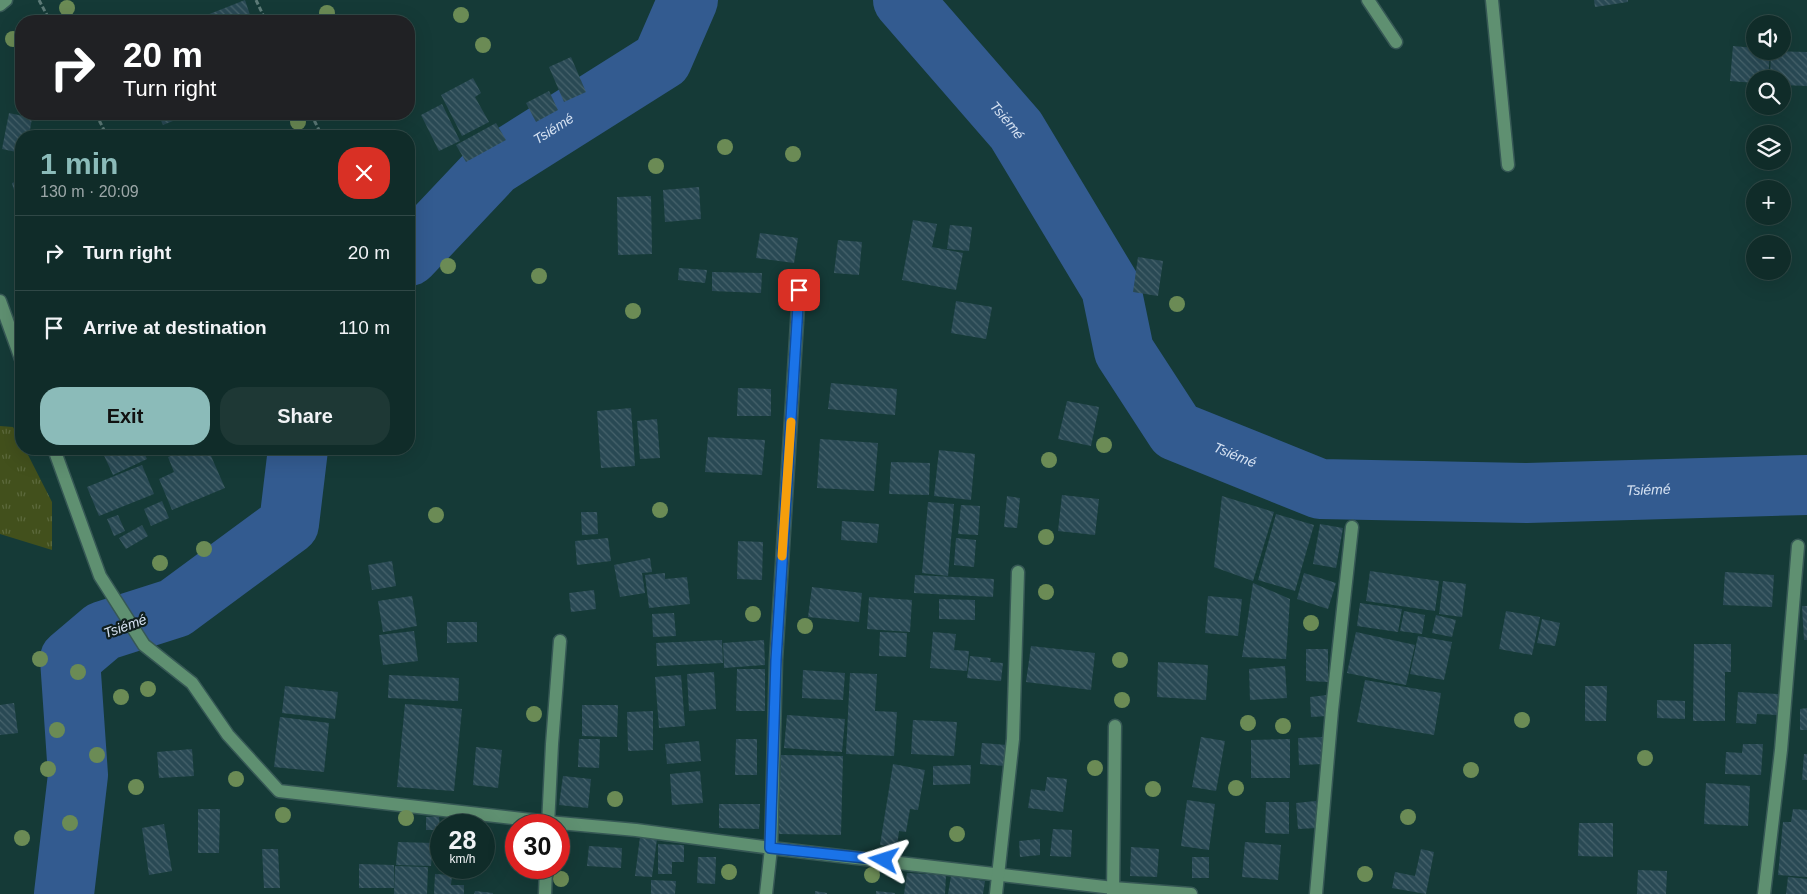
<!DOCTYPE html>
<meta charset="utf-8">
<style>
:root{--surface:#102c29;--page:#1e3835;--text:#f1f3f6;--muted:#9ca7a8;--line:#304846;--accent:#8bbbb9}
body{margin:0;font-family:Arial,sans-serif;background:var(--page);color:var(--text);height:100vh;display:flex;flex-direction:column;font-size:19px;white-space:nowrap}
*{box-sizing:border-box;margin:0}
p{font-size:16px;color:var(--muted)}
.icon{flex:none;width:28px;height:28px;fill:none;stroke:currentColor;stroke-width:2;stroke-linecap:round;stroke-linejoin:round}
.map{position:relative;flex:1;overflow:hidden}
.drawer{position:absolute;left:15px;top:130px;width:400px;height:325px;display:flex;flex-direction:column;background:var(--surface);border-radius:20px;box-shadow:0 5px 20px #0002,0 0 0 1px var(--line)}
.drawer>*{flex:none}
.banner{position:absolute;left:15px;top:15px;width:400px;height:105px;border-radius:20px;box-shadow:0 5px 20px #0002,0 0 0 1px var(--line);background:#202124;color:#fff;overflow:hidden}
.buttons{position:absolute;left:1746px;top:15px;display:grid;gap:10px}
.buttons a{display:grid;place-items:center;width:45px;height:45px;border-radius:50%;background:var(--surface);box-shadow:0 5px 20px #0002,0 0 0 1px var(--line);font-size:25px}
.speed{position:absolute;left:430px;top:814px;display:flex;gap:10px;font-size:25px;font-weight:700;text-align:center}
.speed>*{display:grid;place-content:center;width:65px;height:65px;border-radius:50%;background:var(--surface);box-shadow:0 5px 20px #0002,0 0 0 1px var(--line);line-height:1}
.speed small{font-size:12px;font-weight:400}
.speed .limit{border:8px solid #d22;background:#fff;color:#111}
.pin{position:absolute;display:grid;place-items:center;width:42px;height:42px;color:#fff;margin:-21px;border-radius:10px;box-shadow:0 2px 8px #0006}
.me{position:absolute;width:55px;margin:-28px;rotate:276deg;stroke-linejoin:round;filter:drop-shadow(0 0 4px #0008)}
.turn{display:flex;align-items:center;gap:18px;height:105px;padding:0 25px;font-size:22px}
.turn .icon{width:65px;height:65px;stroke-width:2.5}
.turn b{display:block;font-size:35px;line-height:42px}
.round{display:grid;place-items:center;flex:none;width:52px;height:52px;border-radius:20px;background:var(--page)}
.headline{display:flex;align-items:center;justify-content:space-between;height:85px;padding:0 25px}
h1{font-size:30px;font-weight:700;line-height:38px;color:var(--accent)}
.cta{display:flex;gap:10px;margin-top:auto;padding:10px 25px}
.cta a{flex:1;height:58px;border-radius:20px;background:var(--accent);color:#111;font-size:20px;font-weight:700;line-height:58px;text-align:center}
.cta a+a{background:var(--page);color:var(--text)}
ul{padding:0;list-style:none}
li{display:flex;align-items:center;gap:15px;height:75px;padding:0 25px;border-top:1px solid var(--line)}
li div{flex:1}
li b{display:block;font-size:19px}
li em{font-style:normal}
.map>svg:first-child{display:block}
.grass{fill:url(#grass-tufts)}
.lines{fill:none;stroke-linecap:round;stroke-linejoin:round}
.river{stroke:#335b90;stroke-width:60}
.building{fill:url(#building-back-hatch)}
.minor-casing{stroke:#365855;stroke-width:15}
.path{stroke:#5d7b78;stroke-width:3;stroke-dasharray:5 2.5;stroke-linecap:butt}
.minor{stroke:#5f9071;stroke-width:12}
.tree{fill:#6b8b55}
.route-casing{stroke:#114b97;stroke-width:12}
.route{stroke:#1a73e8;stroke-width:9}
.slow{stroke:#f59e0b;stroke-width:9}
.labels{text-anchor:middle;stroke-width:4.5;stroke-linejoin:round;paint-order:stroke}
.water-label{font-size:14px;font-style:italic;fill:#d6e2f2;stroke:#0f1e1d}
</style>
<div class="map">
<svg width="1807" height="894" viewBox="0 0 1807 894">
<defs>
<pattern id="grass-tufts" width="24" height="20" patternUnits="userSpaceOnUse" patternTransform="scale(1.25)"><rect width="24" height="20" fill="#42501c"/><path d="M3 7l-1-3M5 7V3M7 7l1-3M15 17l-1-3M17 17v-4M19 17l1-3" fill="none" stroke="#5c693c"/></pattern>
<pattern id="building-back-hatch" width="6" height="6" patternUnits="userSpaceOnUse" patternTransform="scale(1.25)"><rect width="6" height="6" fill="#294954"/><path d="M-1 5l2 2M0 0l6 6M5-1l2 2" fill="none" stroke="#47636c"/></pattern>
</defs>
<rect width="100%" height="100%" fill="#153a37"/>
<!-- grass -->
<path class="grass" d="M0,426L13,427L21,442V449H25L52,502V550L0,534Z"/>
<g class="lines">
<!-- river -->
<g class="river">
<path id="s1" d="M903,0L1016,130L1111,288L1124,351L1176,431L1320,489L1527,493L1807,485"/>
<path id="s2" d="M409,256L494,166L662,60L688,0"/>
<path d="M64,894L78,775L70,659L103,631L175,608L289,524L298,449"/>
</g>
</g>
<!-- building -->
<g class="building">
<path d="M245,0L251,18L243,21H209L207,15Z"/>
<path d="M1594,0H1628V2L1595,7Z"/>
<path d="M1733,46L1755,48V51H1770L1768,79H1755V83L1730,81Z"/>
<path d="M1771,51L1807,52V86L1782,85V79H1770Z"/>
<path d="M571,57L586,92L564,102L549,67Z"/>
<path d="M473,78L481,93L475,97L489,122L462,136L441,95Z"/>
<path d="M549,91L558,110L536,122L526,103Z"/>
<path d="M442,104L460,141L439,151L421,115Z"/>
<path d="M9,113L32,118L29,136H21V153L2,149Z"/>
<path d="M158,114H190L163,125Z"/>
<path d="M496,123L506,140L466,162L456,145Z"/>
<path d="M21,180V200L17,201L12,183Z"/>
<path d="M699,187L701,219L665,222L663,190Z"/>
<path d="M651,196L652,254L618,255L617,197Z"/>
<path d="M913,220L937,224L932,247L963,253L956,290L902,280Z"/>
<path d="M950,225L972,227L969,251L947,249Z"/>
<path d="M760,233L798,238L794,263L756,258Z"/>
<path d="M838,240L862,242L859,275L834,273Z"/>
<path d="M1138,257L1163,261L1158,296L1133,292Z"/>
<path d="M679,268L707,270L705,283L678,280Z"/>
<path d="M712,272L762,273L761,293L712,291Z"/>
<path d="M21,282V298L17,284Z"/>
<path d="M956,301L992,307L986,339L951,333Z"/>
<path d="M831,383L897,389L895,415L828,409Z"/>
<path d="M738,388L771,389V416H737Z"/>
<path d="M1067,401L1099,407L1091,446L1058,439Z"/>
<path d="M631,408L635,466L601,468L597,411Z"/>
<path d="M657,419L660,458L640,459L637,421Z"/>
<path d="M708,437L765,440L762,475L705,472Z"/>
<path d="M820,439L878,443L874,491L817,488Z"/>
<path d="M107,449H142L147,459L113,475L102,451Z"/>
<path d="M187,449H208L225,488L172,510L159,479L174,472L168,457Z"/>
<path d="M939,450L975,454L971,500L934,496Z"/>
<path d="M891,462L930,463L929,495L889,494Z"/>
<path d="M142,465L154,494L99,516L87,487Z"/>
<path d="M1062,495L1099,499L1095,535L1058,531Z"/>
<path d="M1007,496L1020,498L1017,528L1004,527Z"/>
<path d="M1222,496L1274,512L1253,581L1214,567Z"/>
<path d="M162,501L169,518L151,526L144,509Z"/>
<path d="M928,502L954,504L948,576L922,573Z"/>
<path d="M961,505L980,506L978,535L958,534Z"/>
<path d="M581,512H597L598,534L582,535Z"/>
<path d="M1276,514L1314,525L1295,591L1258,580Z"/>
<path d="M118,515L125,531L114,536L107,519Z"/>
<path d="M842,521L879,524L877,543L841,540Z"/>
<path d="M1320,524L1343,528L1336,568L1313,564Z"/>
<path d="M142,525L148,536L126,549L119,538Z"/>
<path d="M608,538L611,561L577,565L575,541Z"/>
<path d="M956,538L976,540L974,567L954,565Z"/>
<path d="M738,541L763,542L762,580L737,579Z"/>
<path d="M650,558L652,572L642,573L645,593L620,597L614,565Z"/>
<path d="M392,561L396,586L372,590L368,565Z"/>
<path d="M1370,571L1439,581L1435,611L1366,601Z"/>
<path d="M1725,572L1774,575L1772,607L1723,605Z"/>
<path d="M665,573V579L687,577L690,604L649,608L645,575Z"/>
<path d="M1304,573L1336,583L1328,609L1297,599Z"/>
<path d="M915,575L994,579L993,597L914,593Z"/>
<path d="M1443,581L1466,584L1462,617L1439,614Z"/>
<path d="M1253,583L1290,599L1286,659L1242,657Z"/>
<path d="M812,587L862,593L859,622L808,617Z"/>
<path d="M594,590L596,609L571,612L569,593Z"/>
<path d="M412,596L417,626L383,632L378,601Z"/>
<path d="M1208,596L1242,599L1238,636L1205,633Z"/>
<path d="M869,597L912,600L910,632L867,629Z"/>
<path d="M939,599L975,600V620L939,619Z"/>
<path d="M1360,603L1402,609L1398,632L1357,626Z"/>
<path d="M1802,606H1807V640H1804Z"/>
<path d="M1404,611L1425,615L1422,634L1400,631Z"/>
<path d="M1506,611L1540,617L1532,655L1499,649Z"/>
<path d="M674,613L676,636L653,637L652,614Z"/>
<path d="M1436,615L1456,620L1452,637L1432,633Z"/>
<path d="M1542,619L1560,623L1555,646L1537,643Z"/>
<path d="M447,622H477V642L447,643Z"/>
<path d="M414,631L418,661L383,665L379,635Z"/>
<path d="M880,632L907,633L906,657L879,656Z"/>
<path d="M933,632L956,634L954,650L969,651L967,671L930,668Z"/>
<path d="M1356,632L1415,645L1406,685L1347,673Z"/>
<path d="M1418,636L1452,642L1444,680L1410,674Z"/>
<path d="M722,640L723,663L657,666L656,643Z"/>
<path d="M764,640L765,665L724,668L723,643Z"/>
<path d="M1694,644H1731V672H1725V721H1693Z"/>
<path d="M1031,646L1095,653L1091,690L1026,682Z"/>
<path d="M1306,649H1328V682L1306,681Z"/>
<path d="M970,656L991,658L990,662L1003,663L1001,681L967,678Z"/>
<path d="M1158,662L1208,665L1206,700L1157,697Z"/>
<path d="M1285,666L1287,698L1250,700L1249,669Z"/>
<path d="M737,669H765V711H736Z"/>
<path d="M803,670L845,673L843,700L802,698Z"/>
<path d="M714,672L716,709L689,711L687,674Z"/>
<path d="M850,673L877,674L875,711L897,712L894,756L846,754Z"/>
<path d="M389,675L459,678L458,701L388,698Z"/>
<path d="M681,675L685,726L659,728L655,677Z"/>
<path d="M1365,680L1441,693L1434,735L1357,722Z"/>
<path d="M285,686L338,692L335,719L282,713Z"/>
<path d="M1585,686H1607L1606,721H1585Z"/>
<path d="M1738,692L1778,694L1777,715L1757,714L1756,724L1736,723Z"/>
<path d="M1327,695L1328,716L1311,717L1310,697Z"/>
<path d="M1657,700L1685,701V719L1657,718Z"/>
<path d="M14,703L18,733L0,735V705Z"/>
<path d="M405,704L462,709L454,791L397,787Z"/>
<path d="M582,705H618L617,737L582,736Z"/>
<path d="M1807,708V730H1800V709Z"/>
<path d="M653,711V750L628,751L627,712Z"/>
<path d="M787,715L845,719L842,752L784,748Z"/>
<path d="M280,717L329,723L324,772L274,767Z"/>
<path d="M913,720L957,722L954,756L911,754Z"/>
<path d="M1201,737L1225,741L1216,791L1192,787Z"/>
<path d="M1323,737L1324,764L1299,765L1298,738Z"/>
<path d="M579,739H600L599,768L578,767Z"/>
<path d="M736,739H757V775H735Z"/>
<path d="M1290,739V778H1251V740Z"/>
<path d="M699,741L701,761L667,764L665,744Z"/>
<path d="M982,743L1007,745L1005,766L980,764Z"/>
<path d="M1743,744H1763L1761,775L1725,774L1726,752L1742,753Z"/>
<path d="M476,747L502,750L498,788L473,785Z"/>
<path d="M192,749L194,776L159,778L157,752Z"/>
<path d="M1804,754H1807V780H1802Z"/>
<path d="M781,755L843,756L841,835L778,834Z"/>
<path d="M893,764L925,770L918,810L910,809L906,832L899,831L897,847L880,845Z"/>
<path d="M971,765L970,784L933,785V766Z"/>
<path d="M700,771L703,803L672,805L670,774Z"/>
<path d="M563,776L591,779L588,808L559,805Z"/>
<path d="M1047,777L1067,779L1063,812L1028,808L1031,789L1045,791Z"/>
<path d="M1706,783L1750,786L1748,826L1704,824Z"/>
<path d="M1187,800L1215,804L1209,850L1181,846Z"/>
<path d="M1316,801L1317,828L1298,829L1296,803Z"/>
<path d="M1266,802H1289V834L1265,833Z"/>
<path d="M719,804H760L759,829L719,828Z"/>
<path d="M198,809H220L219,853H198Z"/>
<path d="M1793,809L1807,810V877L1778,875L1783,822H1791Z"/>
<path d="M439,816L440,830H426V817Z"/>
<path d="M1579,823H1613V857L1578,856Z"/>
<path d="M164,824L172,871L149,875L142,828Z"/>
<path d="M1053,829L1072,830L1071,857L1050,856Z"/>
<rect x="514" y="834" width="2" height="16"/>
<path d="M640,837L657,839L652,877L635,876Z"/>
<path d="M1040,839V855L1020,857L1019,841Z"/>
<path d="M398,842L433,843L431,866L396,865Z"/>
<path d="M1245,842L1281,845L1278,880L1242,877Z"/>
<path d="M658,844L684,845V862H672V874H658Z"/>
<path d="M589,846L622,848L621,868L587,866Z"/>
<path d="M1131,847L1159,849L1157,877L1130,876Z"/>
<path d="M262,849H278L280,888H264Z"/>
<path d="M1421,849L1434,852L1426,894L1392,888L1395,872L1415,876Z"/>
<path d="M698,857H716L715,884L697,883Z"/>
<rect x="1192" y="857" width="17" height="21"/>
<path d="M359,864L394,865V888H359Z"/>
<path d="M395,866L428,867L427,894H394Z"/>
<path d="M1638,870L1667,871L1666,894H1637Z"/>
<path d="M907,873L946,875L945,894H904Z"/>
<path d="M435,874L452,875L451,885H464V894H434Z"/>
<path d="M951,876L985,881L983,894H948Z"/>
<path d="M1788,877L1807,879V894H1786Z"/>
<path d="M651,880L676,881L675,894H651Z"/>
<path d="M475,891L493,893V894H474Z"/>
<path d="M815,891L827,893V894H815Z"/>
<path d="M876,891L895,893V894H876Z"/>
</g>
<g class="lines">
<!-- minor casing -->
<g class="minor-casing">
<g id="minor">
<path d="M1368,0L1396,42"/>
<path d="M1492,0L1508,165"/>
<path d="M0,5L6,0"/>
<path d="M0,301L21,359"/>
<path d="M54,449L100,576L144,645L192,683L228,735L279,791L548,822L636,830L771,848L1113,888L1191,894"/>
<path d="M548,825L552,744L560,641"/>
<path d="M545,894L546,868"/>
<path d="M766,894L771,848L776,660L799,290"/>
<path d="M996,894L1013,739L1018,572"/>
<path d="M1113,894L1115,726"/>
<path d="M1316,894L1332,710L1352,527"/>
<path d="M1764,894L1781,750L1798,546"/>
</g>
</g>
<!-- path -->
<g class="path">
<path d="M39,0L50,21"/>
<path d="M256,0L266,21"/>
<path d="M96,114L107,136"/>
<path d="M311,114L322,136"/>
</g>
<!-- minor -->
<use href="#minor" class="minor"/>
</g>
<!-- trees -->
<g class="tree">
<circle cx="67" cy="8" r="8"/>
<circle cx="327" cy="13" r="8"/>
<circle cx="461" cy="15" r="8"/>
<circle cx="13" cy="39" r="8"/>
<circle cx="483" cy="45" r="8"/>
<circle cx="298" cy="122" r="8"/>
<circle cx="725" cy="147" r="8"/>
<circle cx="793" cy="154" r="8"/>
<circle cx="656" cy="166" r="8"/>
<circle cx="448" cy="266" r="8"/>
<circle cx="539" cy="276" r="8"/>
<circle cx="1177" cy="304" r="8"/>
<circle cx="633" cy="311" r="8"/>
<circle cx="1104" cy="445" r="8"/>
<circle cx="1049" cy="460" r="8"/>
<circle cx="660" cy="510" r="8"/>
<circle cx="436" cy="515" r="8"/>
<circle cx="1046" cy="537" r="8"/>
<circle cx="204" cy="549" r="8"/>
<circle cx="160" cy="563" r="8"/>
<circle cx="1046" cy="592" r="8"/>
<circle cx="753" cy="614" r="8"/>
<circle cx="1311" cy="623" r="8"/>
<circle cx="805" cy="626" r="8"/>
<circle cx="40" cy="659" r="8"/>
<circle cx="1120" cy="660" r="8"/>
<circle cx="78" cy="672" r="8"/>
<circle cx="148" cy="689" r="8"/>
<circle cx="121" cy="697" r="8"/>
<circle cx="1122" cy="700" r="8"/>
<circle cx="534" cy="714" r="8"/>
<circle cx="1522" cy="720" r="8"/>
<circle cx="1248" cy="723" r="8"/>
<circle cx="1283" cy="726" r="8"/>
<circle cx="57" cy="730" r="8"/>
<circle cx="97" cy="755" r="8"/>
<circle cx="1645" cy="758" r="8"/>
<circle cx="1095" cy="768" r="8"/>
<circle cx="48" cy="769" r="8"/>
<circle cx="1471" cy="770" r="8"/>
<circle cx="236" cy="779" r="8"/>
<circle cx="136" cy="787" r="8"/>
<circle cx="1236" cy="788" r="8"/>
<circle cx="1153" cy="789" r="8"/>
<circle cx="615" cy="799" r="8"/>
<circle cx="283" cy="815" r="8"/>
<circle cx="1408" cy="817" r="8"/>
<circle cx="406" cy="818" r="8"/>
<circle cx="70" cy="823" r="8"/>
<circle cx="957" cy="834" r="8"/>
<circle cx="22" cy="838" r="8"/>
<circle cx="729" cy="872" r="8"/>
<circle cx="1365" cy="874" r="8"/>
<circle cx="872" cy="875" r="8"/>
<circle cx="561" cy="879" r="8"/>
</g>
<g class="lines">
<!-- route casing -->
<g class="route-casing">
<path id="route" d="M799,290L776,660L770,848L884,860"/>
</g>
<!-- route -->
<use href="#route" class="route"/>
<!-- slow -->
<path class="slow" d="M782,556L791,422"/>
</g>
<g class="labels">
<!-- water labels -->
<g class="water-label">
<text dy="5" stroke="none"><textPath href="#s1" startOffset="159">Tsiémé</textPath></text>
<text dy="5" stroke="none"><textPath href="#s2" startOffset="194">Tsiémé</textPath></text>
<text dy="5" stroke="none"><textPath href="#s1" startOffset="580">Tsiémé</textPath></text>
<text dy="5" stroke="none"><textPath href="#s1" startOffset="1000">Tsiémé</textPath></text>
<text transform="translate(125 626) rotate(-20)" y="5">Tsiémé</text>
</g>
</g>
</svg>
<div class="buttons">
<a><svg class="icon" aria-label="sound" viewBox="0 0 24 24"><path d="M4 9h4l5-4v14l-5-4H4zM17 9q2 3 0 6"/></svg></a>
<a><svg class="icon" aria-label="search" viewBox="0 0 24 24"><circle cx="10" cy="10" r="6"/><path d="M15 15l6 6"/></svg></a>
<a><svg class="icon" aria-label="layers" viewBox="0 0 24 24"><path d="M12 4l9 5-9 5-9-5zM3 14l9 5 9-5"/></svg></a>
<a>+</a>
<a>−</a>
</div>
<div class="speed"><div>28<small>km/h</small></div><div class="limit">30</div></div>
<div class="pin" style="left:799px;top:290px;background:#d93025"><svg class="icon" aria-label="arrive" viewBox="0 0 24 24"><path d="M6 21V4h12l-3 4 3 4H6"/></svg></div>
<svg class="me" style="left:884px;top:860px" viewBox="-20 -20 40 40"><path d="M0-17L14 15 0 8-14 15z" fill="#1a73e8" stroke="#fff" stroke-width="4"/></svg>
<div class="banner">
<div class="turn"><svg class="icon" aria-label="right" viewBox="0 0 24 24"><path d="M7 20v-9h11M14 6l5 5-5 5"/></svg><div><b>20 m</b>Turn right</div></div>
</div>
<section class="drawer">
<div class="headline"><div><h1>1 min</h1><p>130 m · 20:09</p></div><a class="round" style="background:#d93025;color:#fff"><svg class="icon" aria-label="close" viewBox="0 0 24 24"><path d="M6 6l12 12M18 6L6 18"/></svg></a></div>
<ul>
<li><svg class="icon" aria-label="right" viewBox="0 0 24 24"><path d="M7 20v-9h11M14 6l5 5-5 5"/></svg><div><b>Turn right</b></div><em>20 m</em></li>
<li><svg class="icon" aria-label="arrive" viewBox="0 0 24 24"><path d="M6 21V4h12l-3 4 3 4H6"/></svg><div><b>Arrive at destination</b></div><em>110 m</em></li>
</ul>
<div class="cta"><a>Exit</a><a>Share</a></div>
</section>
</div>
